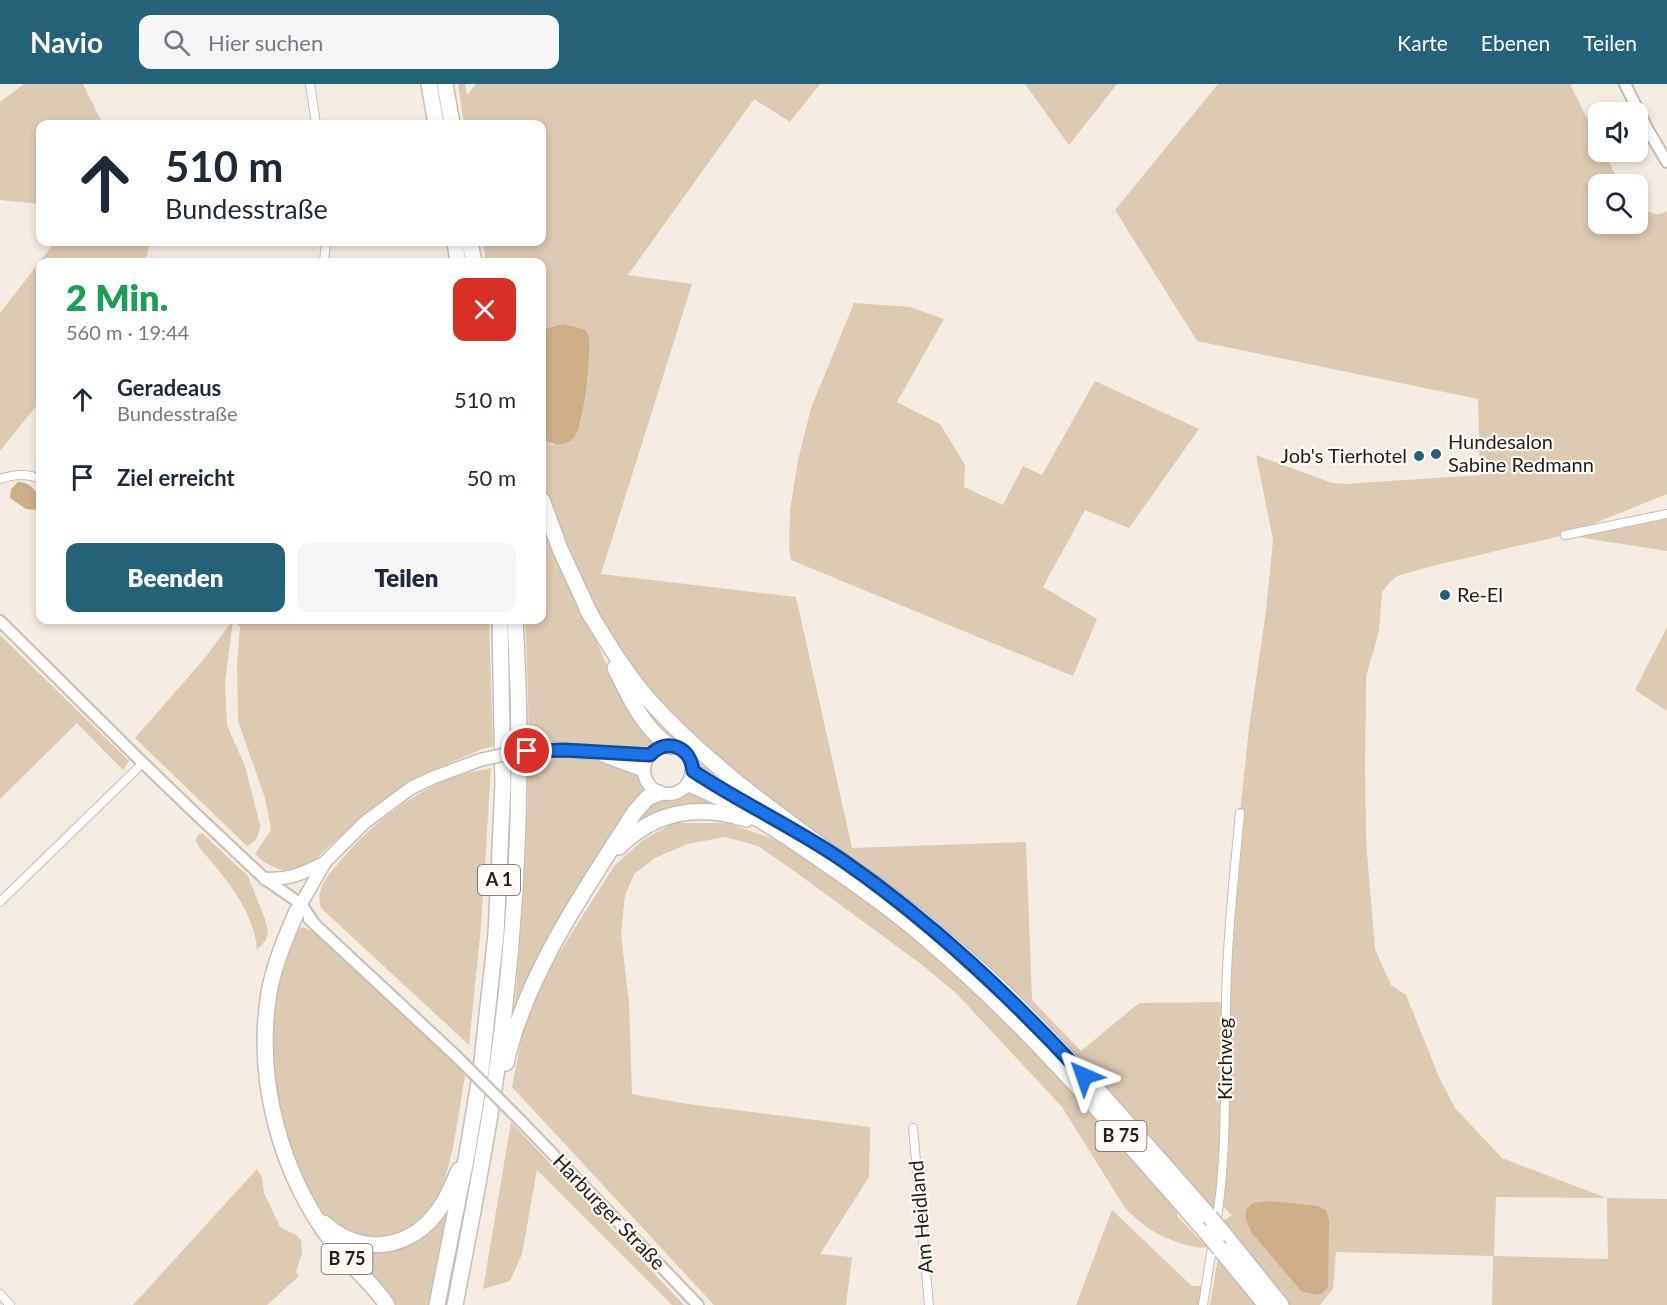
<!DOCTYPE html>
<html lang="de">
<meta charset="utf-8">
<style>
:root{--surface:#fff;--page:#f6f6f7;--text:#1f2937;--muted:#747a83;--accent:#236278}
body{margin:0;font-family:Lato,sans-serif;background:var(--page);color:var(--text);height:100vh;display:flex;flex-direction:column;font-size:22px;white-space:nowrap}
*{box-sizing:border-box;margin:0}
p{font-size:20px;color:var(--muted)}
.icon{flex:none;width:33px;height:33px;fill:none;stroke:currentColor;stroke-width:2;stroke-linecap:round;stroke-linejoin:round}
.map{position:relative;flex:1;overflow:hidden}
.side{position:absolute;left:36px;top:174px;width:510px;height:366px;display:flex;flex-direction:column;background:var(--surface);border-radius:12px;box-shadow:0 3px 9px #0003}
.side>*{flex:none}
.banner{position:absolute;left:36px;top:36px;width:510px;height:126px;border-radius:12px;box-shadow:0 3px 9px #0003;background:#fff;color:var(--text);overflow:hidden}
.buttons{position:absolute;left:1588px;top:18px;display:grid;gap:12px}
.buttons a{display:grid;place-items:center;width:60px;height:60px;border-radius:12px;background:var(--surface);box-shadow:0 3px 9px #0003;font-size:30px}
.pin{position:absolute;display:grid;place-items:center;width:51px;height:51px;color:#fff;margin:-26px;border:3px solid #fff;border-radius:50%;box-shadow:0 2px 6px #0007}
.me{position:absolute;width:66px;margin:-33px;rotate:317deg;stroke-linejoin:round;filter:drop-shadow(0 0 4px #0008)}
.turn{display:flex;align-items:center;gap:21px;height:126px;padding:0 30px;font-size:27px}
.turn .icon{width:78px;height:78px;stroke-width:2.5}
.turn b{display:block;font-size:42px;line-height:51px}
.round{display:grid;place-items:center;flex:none;width:63px;height:63px;border-radius:12px;background:var(--page)}
.overview{display:flex;align-items:center;justify-content:space-between;height:102px;padding:0 30px}
h1{font-size:36px;font-weight:800;line-height:45px;color:#1e9e55}
.button{display:flex;gap:12px;margin-top:auto;padding:12px 30px}
.button a{flex:1;height:69px;border-radius:12px;background:var(--accent);color:#fff;font-size:24px;font-weight:800;line-height:69px;text-align:center}
.button a+a{background:var(--page);color:var(--text)}
ul{padding:0;list-style:none}
li{display:flex;align-items:center;gap:18px;height:78px;padding:0 30px}
li div{flex:1}
li b{display:block;font-size:22px}
li em{font-style:normal}
header{display:flex;align-items:center;gap:36px;box-sizing:border-box;height:84px;padding:0 30px;background:var(--accent);color:#fff}
header strong{font-size:28px}
nav{display:flex;gap:33px;margin-inline-start:auto;font-size:21px}
.search{width:420px;height:54px;background:var(--page);display:flex;align-items:center;gap:15px;box-sizing:border-box;padding:0 21px;border-radius:12px;color:var(--muted);font-size:22px}
.map>svg:first-child{display:block}
.green{fill:#dccab2;fill-rule:evenodd}
.water{fill:#cdaf87}
.lines{fill:none;stroke-linecap:round;stroke-linejoin:round}
.street-casing{stroke:#c6beb4;stroke-width:10}
.secondary-casing{stroke:#c6beb4;stroke-width:14}
.primary-casing{stroke:#c6beb4;stroke-width:15}
.highway-casing{stroke:#c6beb4;stroke-width:18}
.street{stroke:#fff;stroke-width:8}
.secondary{stroke:#fff;stroke-width:10}
.primary{stroke:#fff;stroke-width:12}
.highway{stroke:#fff;stroke-width:15}
.secondary-bridge-casing{stroke:#c6beb4;stroke-width:14;stroke-linecap:butt}
.primary-bridge-casing{stroke:#c6beb4;stroke-width:15;stroke-linecap:butt}
.highway-bridge-casing{stroke:#c6beb4;stroke-width:18;stroke-linecap:butt}
.secondary-bridge{stroke:#fff;stroke-width:10}
.primary-bridge{stroke:#fff;stroke-width:12}
.highway-bridge{stroke:#fff;stroke-width:15}
.route-casing{stroke:#114b97;stroke-width:15}
.route{stroke:#1a73e8;stroke-width:10}
.poi-dot{fill:#236278;stroke:#fefbf6;stroke-width:2}
.labels{text-anchor:middle;stroke-width:4.5;stroke-linejoin:round;paint-order:stroke}
.shield{fill:#fefbf6;stroke:#63605c;stroke-width:1.5}
.shield-label{font-size:18px;font-weight:bold;fill:#201d1a}
.poi-label{font-size:20px;fill:#201d1a;stroke:#fefbf6;text-anchor:start}
.street-label{font-size:20px;fill:#201d1a;stroke:#fefbf6}
</style>
<header>
<strong>Navio</strong>
<div class="search"><svg class="icon" aria-label="search" viewBox="0 0 24 24"><circle cx="10" cy="10" r="6"/><path d="M15 15l6 6"/></svg>Hier suchen</div>
<nav><a>Karte</a><a>Ebenen</a><a>Teilen</a></nav>
</header>
<div class="map">
<svg width="1667" height="1221" viewBox="0 0 1667 1221">
<rect width="100%" height="100%" fill="#f4ece2"/>
<!-- green -->
<g class="green">
<path d="M24,0H83L103,40H40V120L0,116V18Z"/>
<path d="M458,0H465L467,11L476,0H820L790,38L754,15L628,191L692,200L601,490L796,513L852,764L1026,758L1032,916L1081,967L1139,919L1225,918L1240,729L1249,644L1266,527L1273,456L1256,371L1332,399L1346,400L1480,391L1478,315L1197,257L1115,126L1218,0H1570L1599,58V68H1604L1620,100H1599V140H1638V120C1647,127 1656,134 1667,127V410L1570,449L1667,430V467L1565,451L1432,482L1397,492L1390,498L1382,508L1379,547L1366,593L1365,686L1366,757L1375,865L1391,901L1406,911L1439,993L1455,1024L1502,1074L1607,1114L1667,1115V1221H1492L1493,1172L1336,1168L1333,1205L1320,1221H1288L1223,1137L1232,1131L1219,1119L1217,1109L1214,1127L780,725L685,647L619,571L568,471L542,396V356L553,361L581,338L589,270V255L553,242L542,245V178H506L500,174L499,178H486L483,158H542V40H464ZM1496,1113L1607,1114L1608,1175L1494,1172Z"/>
<path d="M1025,0H1117L1069,61Z"/>
<path d="M55,158H150L147,171L141,178H40V317L0,367V229Z"/>
<path d="M854,219L910,223L944,235L897,318L940,340L965,381L964,403L1003,421L1023,382L1042,391L1095,297L1199,345L1129,444L1085,426L1043,503L1097,535L1073,592L791,476L789,464L790,426L798,376L811,324Z"/>
<path d="M542,431L560,477L607,581L634,629L656,658L655,662L644,666L586,660L555,659V658H535L536,676L553,675L554,670C573,672 625,673 637,686C641,690 645,702 648,707L513,937C527,803 533,670 525,536H542Z"/>
<path d="M233,536L225,599L227,641L245,682L260,741C259,752 257,757 247,762L135,654L204,575Z"/>
<path d="M235,536H489L493,662L480,666L428,688L377,720L326,765L302,788C283,788 269,784 255,770L271,746L265,714L238,637L237,578L240,543Z"/>
<path d="M1667,543V627L1635,606Z"/>
<path d="M0,551L129,677L123,686L77,639L0,715Z"/>
<path d="M491,684L481,843L469,961L321,824C315,803 329,791 341,776C373,739 410,710 456,692C467,688 480,687 491,684Z"/>
<path d="M694,707L741,728L707,724L629,749L645,720L659,714L670,716Z"/>
<path d="M674,739H727L785,759L886,829L938,871L1023,952L1177,1123V1132L1207,1163C1199,1165 1192,1162 1183,1160C1160,1153 1142,1142 1125,1124L1062,1023L956,909L921,880L790,784L758,762L725,753L687,760L655,774L635,789L625,811L621,850L629,919L632,1010L688,1020L870,1043L869,1093L820,1170L852,1173L846,1221H714L512,1003L522,951L531,920L561,866L614,782L643,756Z"/>
<path d="M202,749L248,792L265,835L268,847L266,856L257,866C254,825 224,793 199,763L196,757L197,752Z"/>
<path d="M303,843L326,854L443,964L465,992C458,1030 452,1096 430,1127C418,1144 394,1156 375,1154C359,1152 341,1146 329,1136C313,1123 295,1085 288,1066C282,1049 281,1029 277,1012C275,1001 271,988 271,976C270,947 273,915 282,887C286,874 291,849 303,843Z"/>
<path d="M511,1038L684,1221H672L537,1086L522,1170L510,1197L483,1205Z"/>
<path d="M257,1085L262,1093L264,1109L280,1143L296,1151L301,1156L302,1169L296,1188L299,1192L267,1221H133Z"/>
<path d="M450,1114L430,1221H390L329,1148L386,1163Z"/>
<path d="M1112,1126L1192,1202H1206L1203,1221H1076Z"/>
<path d="M1218,1174C1231,1191 1246,1205 1259,1221H1210Z"/>
</g>
<!-- water -->
<g class="water">
<path d="M563,240L586,246C587,249 589,252 589,255C591,270 584,341 575,352C566,364 554,361 542,356V245Z"/>
<path d="M18,398C31,398 39,409 40,421L35,426L26,425L10,414L11,405Z"/>
<path d="M1269,1117L1318,1122L1326,1126L1329,1136L1328,1203L1323,1209L1317,1211L1301,1207L1253,1150C1247,1141 1240,1125 1254,1119C1258,1118 1265,1118 1269,1117Z"/>
</g>
<g class="lines">
<!-- street casing -->
<g class="street-casing">
<g id="street">
<path d="M310,0L316,40"/>
<path d="M324,178L326,158"/>
<path d="M0,395C14,390 27,389 40,395"/>
<path d="M1565,451L1667,430"/>
<path d="M0,818L143,679"/>
<path d="M913,1044L929,1221"/>
<path d="M1216,1140C1228,1068 1224,994 1226,920C1227,856 1234,792 1240,729"/>
<path d="M0,1210L10,1221"/>
<path d="M1203,1221L1213,1158"/>
</g>
</g>
<!-- secondary casing -->
<g class="secondary-casing">
<g id="secondary">
<path d="M1625,0L1648,46L1667,78"/>
<path d="M0,537L143,679L196,730L265,795L301,820L314,839"/>
<path d="M309,835L456,972"/>
<path d="M520,1036L698,1221"/>
</g>
</g>
<!-- primary casing -->
<g class="primary-casing">
<g id="primary">
<circle cx="668" cy="686" r="24"/>
<path d="M542,666L649,671"/>
<path d="M604,672L644,687"/>
<path d="M265,795C292,795 301,790 324,779"/>
<path d="M297,827L325,778L364,739L411,704L432,694L480,676"/>
</g>
</g>
<!-- highway casing -->
<g class="highway-casing">
<g id="highway">
<path d="M429,0L436,40"/>
<path d="M445,0L452,40"/>
<path d="M455,158L458,178"/>
<path d="M470,158L474,178"/>
<path d="M542,416L560,465L591,532"/>
<path d="M587,525C606,556 624,587 648,615C699,672 762,719 824,764C859,789 894,812 927,840C953,862 980,885 1005,909C1077,980 1143,1057 1210,1133"/>
<path d="M615,584C627,609 646,649 671,662"/>
<path d="M693,687L723,705"/>
<path d="M689,700C744,722 793,756 841,790C872,812 903,834 931,859C1033,946 1119,1049 1207,1149"/>
<path d="M619,763C655,727 699,720 746,735"/>
<path d="M297,827C286,853 274,880 269,909C255,996 280,1089 333,1159C349,1181 372,1198 387,1221"/>
<path d="M506,979C526,890 585,806 634,729L647,714L659,709"/>
<path d="M324,1139C362,1173 412,1166 440,1124C448,1113 453,1099 459,1086"/>
<path d="M1223,1149L1281,1221"/>
<path d="M1220,1165L1266,1221"/>
<path d="M437,1221L467,1070L481,986L496,850L503,700L500,536"/>
<path d="M455,1221C470,1142 486,1064 497,984C518,836 524,685 515,536"/>
</g>
</g>
<!-- street -->
<use href="#street" class="street"/>
<!-- secondary -->
<use href="#secondary" class="secondary"/>
<!-- primary -->
<use href="#primary" class="primary"/>
<!-- highway -->
<use href="#highway" class="highway"/>
<!-- secondary-bridge casing -->
<g class="secondary-bridge-casing">
<path id="secondary-bridge" d="M456,972L520,1036"/>
</g>
<!-- primary-bridge casing -->
<g class="primary-bridge-casing">
<path id="primary-bridge" d="M480,676L511,669L542,666"/>
</g>
<!-- highway-bridge casing -->
<g class="highway-bridge-casing">
<g id="highway-bridge">
<path d="M1210,1133L1223,1149"/>
<path d="M1207,1149L1220,1165"/>
</g>
</g>
<!-- secondary-bridge -->
<use href="#secondary-bridge" class="secondary-bridge"/>
<!-- primary-bridge -->
<use href="#primary-bridge" class="primary-bridge"/>
<!-- highway-bridge -->
<use href="#highway-bridge" class="highway-bridge"/>
</g>
<g class="lines">
<!-- route casing -->
<g class="route-casing">
<path id="route" d="M527,667L565,666L650,671C667,653 691,663 693,687C741,719 794,743 842,776C932,838 1010,912 1084,992"/>
</g>
<!-- route -->
<use href="#route" class="route"/>
</g>
<!-- markers -->
<g class="poi-dot">
<circle cx="1436" cy="370" r="6"/>
<circle cx="1419" cy="372" r="6"/>
<circle cx="1445" cy="511" r="6"/>
</g>
<g class="labels">
<!-- shield labels -->
<g class="shield">
<rect x="478" y="781" width="42" height="30" rx="4.5"/>
<rect x="1095.5" y="1037" width="51" height="30" rx="4.5"/>
<rect x="321.5" y="1160" width="51" height="30" rx="4.5"/>
</g>
<g class="shield-label">
<text x="499" y="802">A 1</text>
<text x="1121" y="1058">B 75</text>
<text x="347" y="1181">B 75</text>
</g>
<!-- poi labels -->
<g class="poi-label">
<text x="1448" y="365">Hundesalon<tspan x="1448" dy="23">Sabine Redmann</tspan></text>
<text x="1407" y="379" text-anchor="end">Job's Tierhotel</text>
<text x="1457" y="518">Re-El</text>
</g>
<!-- street labels -->
<g class="street-label">
<text transform="translate(1225 975) rotate(-90)" y="7">Kirchweg</text>
<text transform="translate(609 1128) rotate(46)" y="7">Harburger Straße</text>
<text transform="translate(921 1133) rotate(-95)" y="7">Am Heidland</text>
</g>
</g>
</svg>
<div class="buttons">
<a><svg class="icon" aria-label="sound" viewBox="0 0 24 24"><path d="M4 9h4l5-4v14l-5-4H4zM17 9q2 3 0 6"/></svg></a>
<a><svg class="icon" aria-label="search" viewBox="0 0 24 24"><circle cx="10" cy="10" r="6"/><path d="M15 15l6 6"/></svg></a>
</div>
<div class="pin" style="left:527px;top:667px;background:#d93025"><svg class="icon" aria-label="arrive" viewBox="0 0 24 24"><path d="M6 21V4h12l-3 4 3 4H6"/></svg></div>
<svg class="me" style="left:1084px;top:992px" viewBox="-20 -20 40 40"><path d="M0-17L14 15 0 8-14 15z" fill="#1a73e8" stroke="#fff" stroke-width="4"/></svg>
<div class="banner">
<div class="turn"><svg class="icon" aria-label="ahead" viewBox="0 0 24 24"><path d="M12 20V5M6 11l6-6 6 6"/></svg><div><b>510 m</b>Bundesstraße</div></div>
</div>
<section class="side">
<div class="overview"><div><h1>2 Min.</h1><p>560 m · 19:44</p></div><a class="round" style="background:#d93025;color:#fff"><svg class="icon" aria-label="close" viewBox="0 0 24 24"><path d="M6 6l12 12M18 6L6 18"/></svg></a></div>
<ul>
<li><svg class="icon" aria-label="ahead" viewBox="0 0 24 24"><path d="M12 20V5M6 11l6-6 6 6"/></svg><div><b>Geradeaus</b><p>Bundesstraße</p></div><em>510 m</em></li>
<li><svg class="icon" aria-label="arrive" viewBox="0 0 24 24"><path d="M6 21V4h12l-3 4 3 4H6"/></svg><div><b>Ziel erreicht</b></div><em>50 m</em></li>
</ul>
<div class="button"><a>Beenden</a><a>Teilen</a></div>
</section>
</div>
